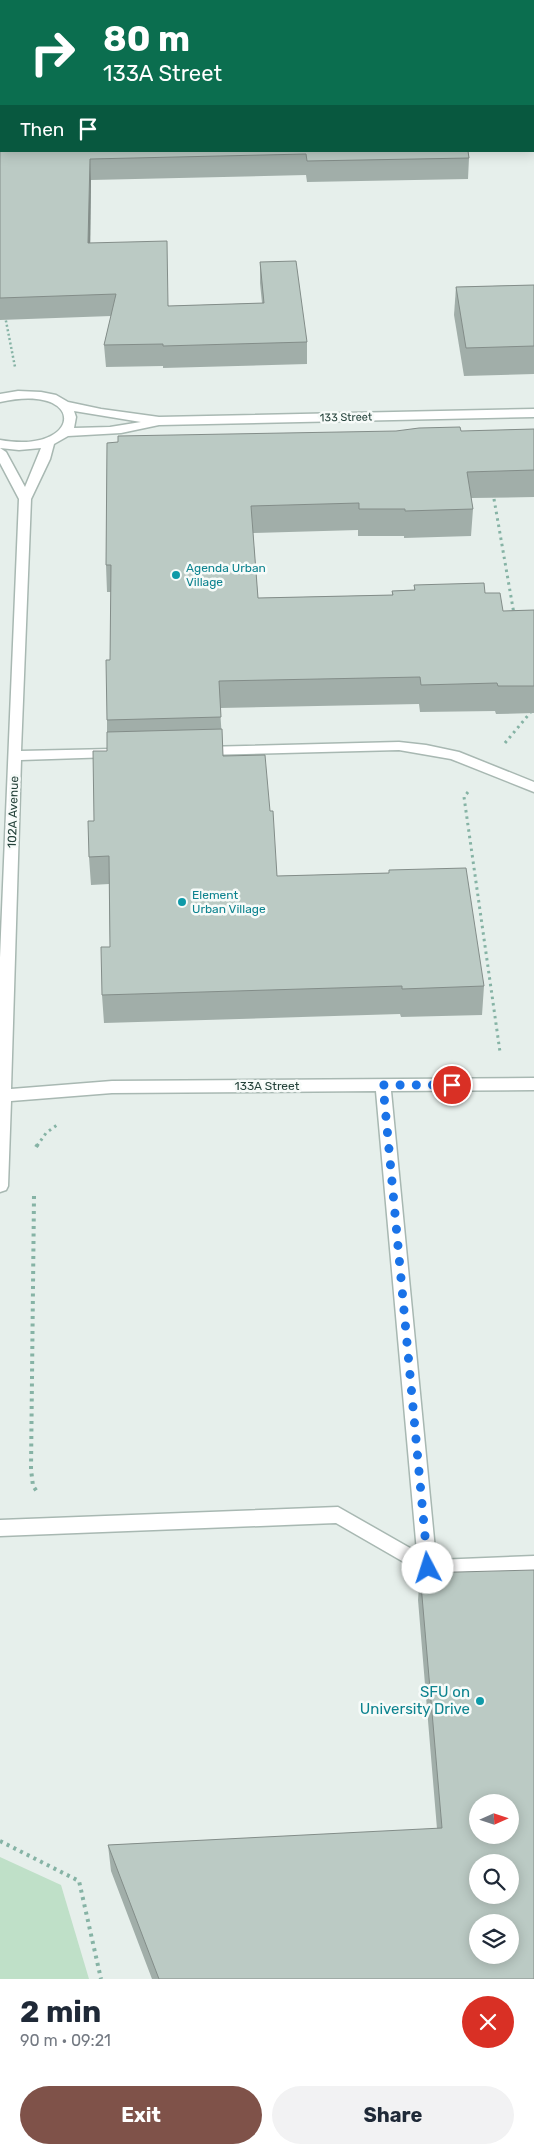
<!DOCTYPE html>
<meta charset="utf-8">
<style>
:root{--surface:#fff;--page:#f2f2f3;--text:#1f2937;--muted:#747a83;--accent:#7f5249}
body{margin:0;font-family:Rubik,sans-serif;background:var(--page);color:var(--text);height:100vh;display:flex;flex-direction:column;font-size:19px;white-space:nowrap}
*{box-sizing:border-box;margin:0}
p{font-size:16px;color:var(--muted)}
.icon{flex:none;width:28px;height:28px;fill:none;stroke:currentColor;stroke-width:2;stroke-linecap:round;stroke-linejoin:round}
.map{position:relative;height:1979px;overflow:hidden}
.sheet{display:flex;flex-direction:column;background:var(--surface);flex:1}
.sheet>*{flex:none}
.guide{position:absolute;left:0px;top:0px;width:535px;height:152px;box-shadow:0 2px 12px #0003;background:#0b6e4f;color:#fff;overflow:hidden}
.needle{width:32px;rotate:87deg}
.tools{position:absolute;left:469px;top:1794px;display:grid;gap:10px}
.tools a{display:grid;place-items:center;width:50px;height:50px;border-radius:50%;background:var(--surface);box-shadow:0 2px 12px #0003;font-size:25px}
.pin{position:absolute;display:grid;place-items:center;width:42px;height:42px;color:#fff;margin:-21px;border:2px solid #fff;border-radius:50%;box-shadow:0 1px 5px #0007}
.me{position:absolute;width:55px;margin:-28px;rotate:355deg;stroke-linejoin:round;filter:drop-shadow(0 0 4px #0008)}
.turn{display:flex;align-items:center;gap:18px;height:105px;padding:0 20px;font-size:22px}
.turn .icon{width:65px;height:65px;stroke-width:2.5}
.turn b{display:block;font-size:35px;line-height:42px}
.then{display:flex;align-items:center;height:48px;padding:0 20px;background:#0003;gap:10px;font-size:19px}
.round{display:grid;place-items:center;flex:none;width:52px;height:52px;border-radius:26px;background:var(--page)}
.summary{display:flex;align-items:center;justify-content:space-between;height:85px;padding:0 20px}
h1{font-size:30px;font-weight:700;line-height:38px}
.button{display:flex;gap:10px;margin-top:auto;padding:10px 20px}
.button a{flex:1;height:58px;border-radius:30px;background:var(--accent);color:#fff;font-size:20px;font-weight:700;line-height:58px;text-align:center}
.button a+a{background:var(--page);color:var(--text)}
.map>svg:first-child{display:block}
.green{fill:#bfe0c8}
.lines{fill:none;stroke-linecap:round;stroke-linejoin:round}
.minor-casing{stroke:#a8b8b2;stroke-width:3}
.major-casing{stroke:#c2cac8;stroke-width:3}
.path-far2{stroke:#86b3a5;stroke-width:2.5;stroke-dasharray:2 2.5;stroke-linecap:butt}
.path-far1{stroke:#86b3a5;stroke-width:3;stroke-dasharray:2.5 4;stroke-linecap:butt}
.path{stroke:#86b3a5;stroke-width:4;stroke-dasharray:3 4.5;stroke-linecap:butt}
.minor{fill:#fff;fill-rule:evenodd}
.major{fill:#6aa596;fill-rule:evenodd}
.wall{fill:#a1aea9}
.shaded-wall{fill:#838d89}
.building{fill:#bbcac4;stroke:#838d89;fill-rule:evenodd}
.route{stroke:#1a73e8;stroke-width:9;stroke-dasharray:0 16.2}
.culture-dot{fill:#0f9aa8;stroke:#f7fbf9;stroke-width:2}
.labels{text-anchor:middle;stroke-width:5;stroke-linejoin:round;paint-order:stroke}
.far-street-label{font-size:11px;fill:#24423a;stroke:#f7fbf9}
.culture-label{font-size:12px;fill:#0d838f;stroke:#f7fbf9;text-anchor:start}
.street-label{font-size:12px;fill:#24423a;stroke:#f7fbf9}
.near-culture-label{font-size:15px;fill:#0d838f;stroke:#f7fbf9;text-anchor:end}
</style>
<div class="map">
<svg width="534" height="1979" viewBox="0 0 534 1979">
<rect width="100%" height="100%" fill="#e6efeb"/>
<!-- green -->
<path class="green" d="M0,1857L61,1885L89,1979H0Z"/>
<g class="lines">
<!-- minor casing -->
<g class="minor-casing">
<g id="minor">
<path d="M523,0H533L534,1H524Z"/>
<path d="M18,391L41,392L56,395L68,402L101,409L159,417L534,409V417L159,425L121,433L68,436L54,444L50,459L31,499L21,751L112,749L117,750L119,753L117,756L112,757L21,760L11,1089L112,1081L534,1078V1090L391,1091L436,1560L534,1556V1572L428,1576L336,1523L0,1536V1520L338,1507L417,1552L376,1091L112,1093L11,1101L8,1186L6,1190L0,1192V958L19,499L0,463V448L6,452L25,487L41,448L19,450L0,448V440C83,455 88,382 0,402V394ZM74,411L141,422L110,427L74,428L76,417Z"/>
<path d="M399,742L426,745L459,752L534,782V792L451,759L399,750L203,755L198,754L196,751L198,748L203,747Z"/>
</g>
</g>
<!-- major casing -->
<g class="major-casing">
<rect id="major" x="0" y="13" width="1" height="6"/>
</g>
<!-- path-far2 -->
<g class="path-far2">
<path d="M5,316L15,367"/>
<path d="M493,495L494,500"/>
</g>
<!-- path-far1 -->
<g class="path-far1">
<path d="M494,499L514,614"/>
<path d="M505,743L530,713V709"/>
<path d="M468,792L464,797L500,1052"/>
<path d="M37,1146L46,1133L57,1125"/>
</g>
<!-- path -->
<g class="path">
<path d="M36,1147L38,1144"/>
<path d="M34,1196L31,1469L33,1486L38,1493"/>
<path d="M0,1841L79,1881L101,1979"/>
</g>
<!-- minor -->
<use href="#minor" class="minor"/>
<!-- major -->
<use href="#major" class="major"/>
</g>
<!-- wall -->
<g class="wall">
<path d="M0,38L1,151H468L469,158L468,179L307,182L306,175L91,180L90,243L169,306L262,303L260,283V262L307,342V364L163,368V366L106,367L104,345L111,316L0,320Z"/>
<path d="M534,285V374L464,376L454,315L456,287Z"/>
<path d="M534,429V497L471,498L473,509L471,536L404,538V536H358V530L253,533L258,598L392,595V591L414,590V585L485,593L503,611L534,610V713L496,714L495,711L420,712L419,704L220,708L223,756L270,811L277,876L389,873V870L484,986L482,1015L401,1017L400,1014L104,1023L102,995L110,947L109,884L91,885L89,857L94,821L107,751V720L110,660L111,592H107L106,565L107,443Z"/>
<path d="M420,1573L534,1979H152L111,1871L108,1845L437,1829L418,1600Z"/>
</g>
<!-- shaded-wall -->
<path class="shaded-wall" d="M90,159L91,180L90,265L88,243Z"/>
<!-- building -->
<g class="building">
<path d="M0,38H1V151H468L469,158L307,161L306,154L90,159L88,243L167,241L168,306L264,303L260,262L296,261L307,342L163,346V344L104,345L116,294L0,298Z"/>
<path d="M534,285V346L466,348L456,287Z"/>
<path d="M460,427L461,431L534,429V470L467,472L473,509L405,511V509H359V503L251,506L258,598L393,595L392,591L415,590L414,585L484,583L485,593H500L503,611L534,610V686H498L497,683L421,685L420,677L219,681L221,717L107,720L106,660H110L111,565H106L107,443L118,442V436L396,431L419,428Z"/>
<path d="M222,729L223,756L265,755L270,811H273L277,876L389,873V870L466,868L484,986L402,989V986L102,995L101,947H110L109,856L89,857L88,821H94L93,751H107V732Z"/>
<path d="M534,1570V1979H159L108,1845L442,1828L420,1573ZM478,1802H510V1835H478ZM478,1862H510V1895H478ZM478,1922H510V1955H478Z"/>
</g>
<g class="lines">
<!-- route -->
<path class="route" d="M428,1568L383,1085H452"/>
</g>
<!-- markers -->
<g class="culture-dot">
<circle cx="176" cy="575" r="5"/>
<circle cx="182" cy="902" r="5"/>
<circle cx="480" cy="1701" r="5"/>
</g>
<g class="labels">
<!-- far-street labels -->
<g class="far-street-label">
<text transform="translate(346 417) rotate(-1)" y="4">133 Street</text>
</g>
<!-- culture labels -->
<g class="culture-label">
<text x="186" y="572">Agenda Urban<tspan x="186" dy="14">Village</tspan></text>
<text x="192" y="899">Element<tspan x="192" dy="14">Urban Village</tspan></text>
</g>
<!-- street labels -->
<g class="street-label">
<text transform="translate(13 812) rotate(-88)" y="4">102A Avenue</text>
<text x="267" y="1090">133A Street</text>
</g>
<!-- near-culture labels -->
<g class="near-culture-label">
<text x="470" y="1697">SFU on<tspan x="470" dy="17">University Drive</tspan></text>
</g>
</g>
</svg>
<div class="tools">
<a><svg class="needle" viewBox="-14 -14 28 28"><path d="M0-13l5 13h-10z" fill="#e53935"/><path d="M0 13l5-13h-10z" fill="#747a83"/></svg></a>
<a><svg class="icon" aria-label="search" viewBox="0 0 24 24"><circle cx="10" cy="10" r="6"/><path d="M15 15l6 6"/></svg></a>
<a><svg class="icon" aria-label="layers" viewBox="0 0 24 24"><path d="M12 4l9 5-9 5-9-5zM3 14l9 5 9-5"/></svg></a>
</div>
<div class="pin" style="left:452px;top:1085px;background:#d93025"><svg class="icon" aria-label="arrive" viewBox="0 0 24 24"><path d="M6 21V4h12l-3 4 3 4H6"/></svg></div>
<svg class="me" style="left:428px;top:1568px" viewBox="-20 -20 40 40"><circle r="19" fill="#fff"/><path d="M0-13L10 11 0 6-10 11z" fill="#1a73e8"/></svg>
<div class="guide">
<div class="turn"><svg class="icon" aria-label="right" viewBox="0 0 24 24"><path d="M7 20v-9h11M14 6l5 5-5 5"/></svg><div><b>80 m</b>133A Street</div></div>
<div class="then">Then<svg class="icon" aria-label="arrive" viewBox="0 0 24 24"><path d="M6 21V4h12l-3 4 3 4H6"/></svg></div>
</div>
</div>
<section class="sheet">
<div class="summary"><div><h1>2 min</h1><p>90 m · 09:21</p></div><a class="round" style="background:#d93025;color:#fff"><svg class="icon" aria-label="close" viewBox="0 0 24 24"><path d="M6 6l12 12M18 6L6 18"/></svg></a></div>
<div class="button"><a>Exit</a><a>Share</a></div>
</section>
